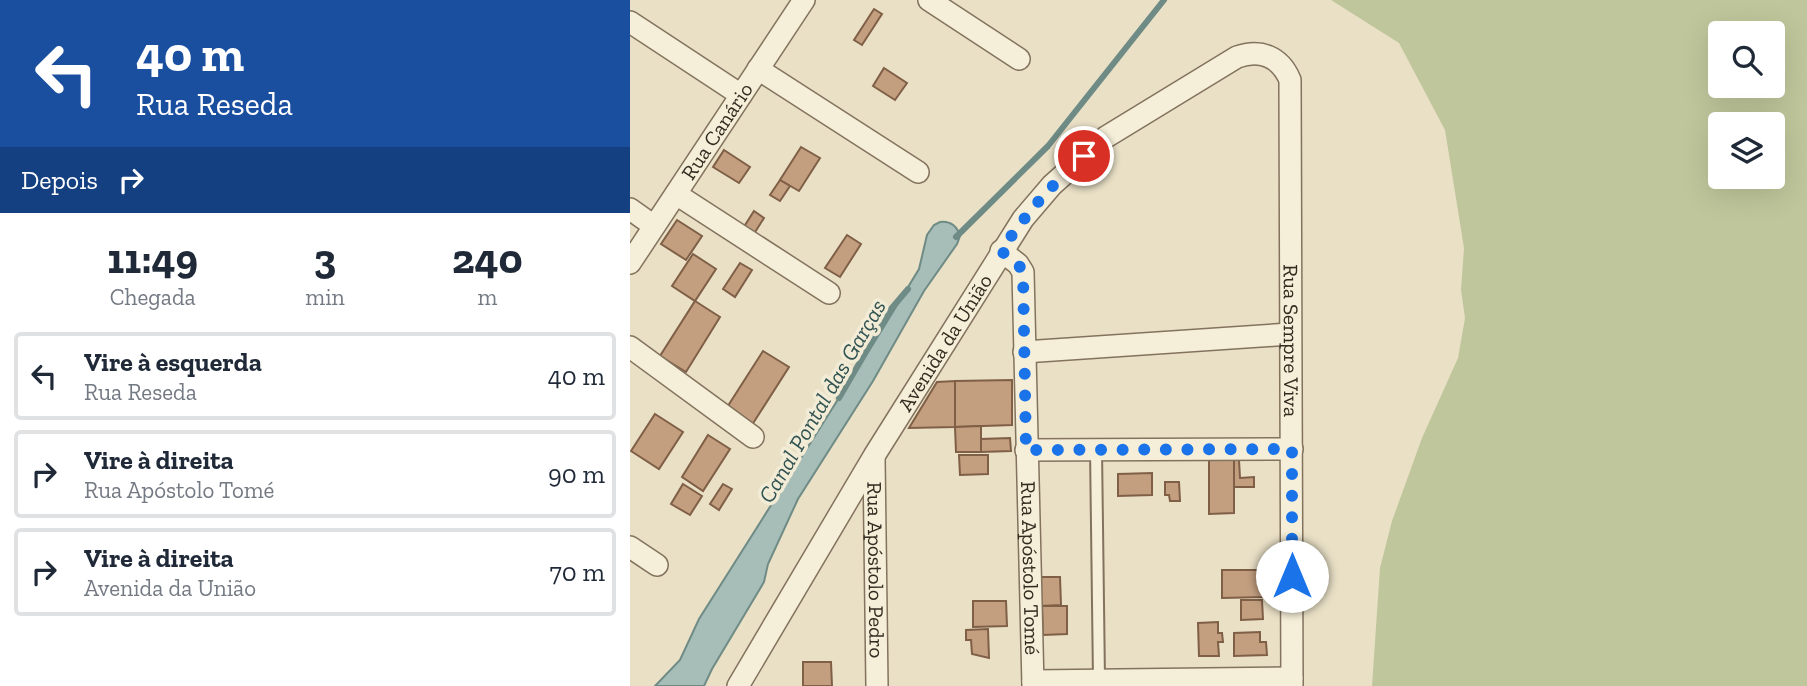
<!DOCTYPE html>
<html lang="pt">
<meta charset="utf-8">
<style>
:root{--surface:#fff;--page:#f6f6f7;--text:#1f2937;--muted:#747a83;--line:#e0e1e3}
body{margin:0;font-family:"Zilla Slab",serif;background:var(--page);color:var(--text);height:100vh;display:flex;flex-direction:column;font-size:26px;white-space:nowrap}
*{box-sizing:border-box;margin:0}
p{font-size:23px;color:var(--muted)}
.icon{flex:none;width:38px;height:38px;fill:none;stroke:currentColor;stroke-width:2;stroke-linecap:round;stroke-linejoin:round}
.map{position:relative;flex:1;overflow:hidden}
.side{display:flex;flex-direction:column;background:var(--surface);width:630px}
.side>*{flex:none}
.banner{background:#1a4fa0;color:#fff;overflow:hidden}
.tools{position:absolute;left:1078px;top:21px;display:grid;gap:14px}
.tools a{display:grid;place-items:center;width:77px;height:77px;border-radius:7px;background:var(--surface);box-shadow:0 7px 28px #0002;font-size:35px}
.pin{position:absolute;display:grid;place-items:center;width:60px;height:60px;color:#fff;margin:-30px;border:4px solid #fff;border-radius:50%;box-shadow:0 2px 7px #0007}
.me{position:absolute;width:77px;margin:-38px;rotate:0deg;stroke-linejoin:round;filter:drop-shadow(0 0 5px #0008)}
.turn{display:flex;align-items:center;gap:24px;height:147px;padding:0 21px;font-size:32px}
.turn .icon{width:91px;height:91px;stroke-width:2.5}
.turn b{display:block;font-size:49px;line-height:60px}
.then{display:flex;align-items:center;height:66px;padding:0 21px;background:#0003;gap:14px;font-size:26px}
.eta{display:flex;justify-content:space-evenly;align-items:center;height:119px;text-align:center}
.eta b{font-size:42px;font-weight:700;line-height:49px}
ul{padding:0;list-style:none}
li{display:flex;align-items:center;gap:21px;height:88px;margin:0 14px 10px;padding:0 7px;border:4px solid var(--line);border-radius:7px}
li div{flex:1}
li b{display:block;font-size:26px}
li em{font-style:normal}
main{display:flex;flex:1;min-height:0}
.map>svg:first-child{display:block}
.green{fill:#bfc69b;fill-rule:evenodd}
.water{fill:#a7bdb8;stroke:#6f8b85;stroke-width:2}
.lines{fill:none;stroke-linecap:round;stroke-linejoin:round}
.stream{stroke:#6f8b85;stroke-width:6}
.building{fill:#c39f80;stroke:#7f5f46;stroke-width:2}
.service-casing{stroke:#83735e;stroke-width:14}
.minor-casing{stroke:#83735e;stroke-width:24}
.service{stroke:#f5eed8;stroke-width:10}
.minor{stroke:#f5eed8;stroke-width:21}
.route{stroke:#1a73e8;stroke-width:12;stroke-dasharray:0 21.6}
.labels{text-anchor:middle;stroke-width:7;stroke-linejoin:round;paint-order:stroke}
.street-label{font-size:21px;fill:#342b20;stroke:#f2ebd5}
.water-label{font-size:23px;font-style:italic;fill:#315352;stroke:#f2ebd5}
</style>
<main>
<section class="side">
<div class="banner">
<div class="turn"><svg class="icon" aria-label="left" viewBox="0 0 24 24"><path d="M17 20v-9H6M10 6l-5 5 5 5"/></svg><div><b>40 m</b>Rua Reseda</div></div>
<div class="then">Depois<svg class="icon" aria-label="right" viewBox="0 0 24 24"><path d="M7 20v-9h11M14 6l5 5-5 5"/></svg></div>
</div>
<div class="eta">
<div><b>11:49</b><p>Chegada</p></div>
<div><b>3</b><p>min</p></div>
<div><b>240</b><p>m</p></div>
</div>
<ul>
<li><svg class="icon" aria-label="left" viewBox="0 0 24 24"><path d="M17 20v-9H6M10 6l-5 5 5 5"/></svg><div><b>Vire à esquerda</b><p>Rua Reseda</p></div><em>40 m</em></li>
<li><svg class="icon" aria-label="right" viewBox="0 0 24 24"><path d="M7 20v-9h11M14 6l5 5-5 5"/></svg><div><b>Vire à direita</b><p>Rua Apóstolo Tomé</p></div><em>90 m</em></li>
<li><svg class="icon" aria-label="right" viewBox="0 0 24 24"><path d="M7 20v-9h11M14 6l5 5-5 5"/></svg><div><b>Vire à direita</b><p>Avenida da União</p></div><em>70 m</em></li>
</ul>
</section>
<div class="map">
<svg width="1177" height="686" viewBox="0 0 1177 686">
<rect width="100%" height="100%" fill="#e9e0c6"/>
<!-- green -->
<path class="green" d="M701,0H1177V686H742L750,568L762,521L792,438L828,358L835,318L831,290L834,248L815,130L769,43ZM1090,33H1143V86H1090ZM1090,124H1143V177H1090Z"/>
<!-- water -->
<path class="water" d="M310,222C320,221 327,226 330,236L327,244L294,291L243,381L168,499L138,564L134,582L82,669L74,686H25L50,660L69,619L250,333L289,269L297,235L304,225Z"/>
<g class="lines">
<!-- stream -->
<g class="stream">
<path d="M326,237L418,146L534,0"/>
<path d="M209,398L261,309L278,289"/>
</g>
</g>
<!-- building -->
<g class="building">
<path d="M244,9L252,14L232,45L224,40Z"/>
<path d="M254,68L277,83L265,100L243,86Z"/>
<path d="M171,147L190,158L169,191L150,180Z"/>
<path d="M94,150L120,167L109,183L83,167Z"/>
<path d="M150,180L160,186L150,201L140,195Z"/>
<path d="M124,211L134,218L120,240L110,233Z"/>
<path d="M47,220L72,236L56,260L31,244Z"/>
<path d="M217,235L231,244L210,277L195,268Z"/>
<path d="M63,254L86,269L65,301L42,286Z"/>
<path d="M110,263L122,270L105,297L93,289Z"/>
<path d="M65,301L90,317L56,372L30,356Z"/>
<path d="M133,351L159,367L122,425L96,409Z"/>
<path d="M382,380V425L325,427V381Z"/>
<path d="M325,381V427L279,428L307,382Z"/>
<path d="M25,414L53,432L29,469L1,451Z"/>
<path d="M351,426V452H326L325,427Z"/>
<path d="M78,435L100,449L73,491L52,477Z"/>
<path d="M380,438L381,451L351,452V439Z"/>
<path d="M329,455H358V474L330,475Z"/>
<path d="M579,460H604V513L579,514Z"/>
<path d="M604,460H609L610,478L624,477V487H604Z"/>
<path d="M522,473V495L488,496V474Z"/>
<path d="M535,482H549L550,501H540L539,495H535Z"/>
<path d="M53,484L72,496L60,515L41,504Z"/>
<path d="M93,484L102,489L89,510L80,504Z"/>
<path d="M592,570H635V597L592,598Z"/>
<path d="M409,577H430L431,605L409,606Z"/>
<path d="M611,600H632L633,619L611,620Z"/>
<path d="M343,601H376L377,626L343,627Z"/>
<path d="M412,606H437V634L413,635Z"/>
<path d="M588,622V633H592L593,642H588L589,656H569L568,623Z"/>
<path d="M358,629L359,658L342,654L341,640H336V630Z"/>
<path d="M630,632V642H636L637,655L604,656V633Z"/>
<path d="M173,662H201L202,686H173Z"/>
</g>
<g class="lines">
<!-- service casing -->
<g class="service-casing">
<path id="service" d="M466,449L469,680"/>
</g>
<!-- minor casing -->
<g class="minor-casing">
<g id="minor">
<path d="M299,0L389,59"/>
<path d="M0,22L111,95"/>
<path d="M128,69L288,172"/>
<path d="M46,194L199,293"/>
<path d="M0,209L24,226"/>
<path id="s1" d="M371,251L388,264L393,272L403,686"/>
<path id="s2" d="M0,263L174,0"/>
<path d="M0,347L123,437"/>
<path d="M394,352L660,334"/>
<path d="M396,450L662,449"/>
<path id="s3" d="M244,458L247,686"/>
<path d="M0,547L27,565"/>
<path d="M403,681L662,678"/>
<path id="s4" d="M108,686L244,456L393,219L422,185L476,137L607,57C630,49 650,56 660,80L662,686"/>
</g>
</g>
<!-- service -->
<use href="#service" class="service"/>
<!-- minor -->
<use href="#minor" class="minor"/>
</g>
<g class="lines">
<!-- route -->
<path class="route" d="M454,156C420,187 397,212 371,251L388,264L393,272L396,450L662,449V576"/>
</g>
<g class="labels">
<!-- street labels -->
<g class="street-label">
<text dy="7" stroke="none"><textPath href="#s2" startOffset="158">Rua Canário</textPath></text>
<text dy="7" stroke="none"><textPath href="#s4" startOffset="1143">Rua Sempre Viva</textPath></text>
<text dy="7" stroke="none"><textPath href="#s4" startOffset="401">Avenida da União</textPath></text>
<text dy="7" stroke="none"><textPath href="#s1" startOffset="327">Rua Apóstolo Tomé</textPath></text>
<text dy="7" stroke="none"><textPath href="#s3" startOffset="112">Rua Apóstolo Pedro</textPath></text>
</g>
<!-- water labels -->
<g class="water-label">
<text transform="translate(192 401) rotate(-60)" y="8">Canal Pontal das Garças</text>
</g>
</g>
</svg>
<div class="tools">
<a><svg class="icon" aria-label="search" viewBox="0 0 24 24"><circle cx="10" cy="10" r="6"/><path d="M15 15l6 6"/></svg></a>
<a><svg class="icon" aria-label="layers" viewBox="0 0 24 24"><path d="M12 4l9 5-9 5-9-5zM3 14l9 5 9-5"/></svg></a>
</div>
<div class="pin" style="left:454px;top:156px;background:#d93025"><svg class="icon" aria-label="arrive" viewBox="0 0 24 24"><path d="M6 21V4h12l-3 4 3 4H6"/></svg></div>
<svg class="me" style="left:662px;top:576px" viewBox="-20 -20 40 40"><circle r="19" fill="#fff"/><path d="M0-13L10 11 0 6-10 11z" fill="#1a73e8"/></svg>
</div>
</main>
